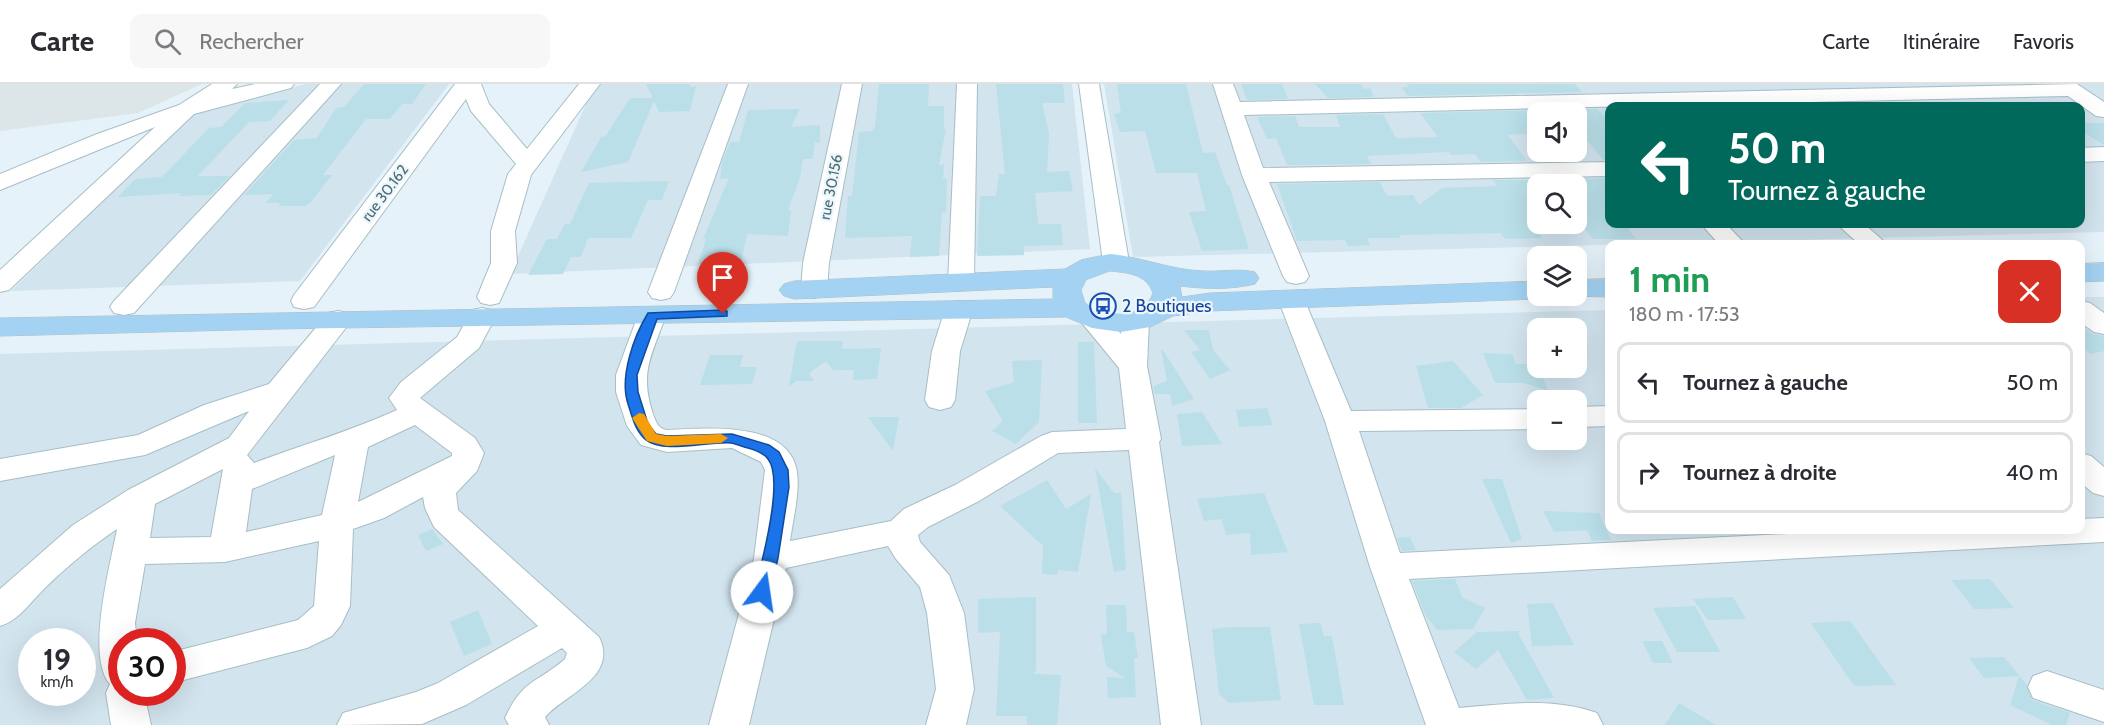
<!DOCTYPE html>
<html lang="fr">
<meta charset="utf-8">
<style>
:root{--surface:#fff;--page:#f7f7f7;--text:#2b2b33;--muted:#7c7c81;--line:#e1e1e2}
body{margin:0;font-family:Cabin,sans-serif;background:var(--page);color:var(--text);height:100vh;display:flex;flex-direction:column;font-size:22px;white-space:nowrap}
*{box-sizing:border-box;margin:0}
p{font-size:20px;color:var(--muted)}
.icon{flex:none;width:33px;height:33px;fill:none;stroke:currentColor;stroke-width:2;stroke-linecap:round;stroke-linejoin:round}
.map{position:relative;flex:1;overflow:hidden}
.details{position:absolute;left:1605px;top:156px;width:480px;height:294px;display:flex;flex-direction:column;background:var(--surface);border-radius:12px;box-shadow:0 6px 24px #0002}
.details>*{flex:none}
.banner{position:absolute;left:1605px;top:18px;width:480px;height:126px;border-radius:12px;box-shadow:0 6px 24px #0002;background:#00695c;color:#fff;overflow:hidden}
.controls{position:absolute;left:1527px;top:18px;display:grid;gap:12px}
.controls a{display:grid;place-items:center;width:60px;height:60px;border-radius:12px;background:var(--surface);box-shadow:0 6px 24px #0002;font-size:30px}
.speed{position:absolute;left:18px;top:544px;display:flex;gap:12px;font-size:30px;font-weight:700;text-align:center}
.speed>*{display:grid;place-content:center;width:78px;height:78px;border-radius:50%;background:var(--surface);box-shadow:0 6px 24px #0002;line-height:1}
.speed small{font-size:15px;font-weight:400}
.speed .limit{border:9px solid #d22;background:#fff;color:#111}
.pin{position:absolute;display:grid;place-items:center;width:51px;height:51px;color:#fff;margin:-62px -26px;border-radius:50% 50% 50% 0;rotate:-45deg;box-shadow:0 0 6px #0007}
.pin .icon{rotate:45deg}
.me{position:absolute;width:66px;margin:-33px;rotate:14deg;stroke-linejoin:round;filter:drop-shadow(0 0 4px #0008)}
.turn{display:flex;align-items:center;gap:21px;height:126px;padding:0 24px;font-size:27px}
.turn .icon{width:78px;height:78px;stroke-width:2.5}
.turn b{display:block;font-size:42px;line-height:51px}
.round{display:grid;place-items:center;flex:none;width:63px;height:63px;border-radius:12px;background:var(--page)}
.summary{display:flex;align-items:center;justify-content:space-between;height:102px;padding:0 24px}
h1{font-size:36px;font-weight:700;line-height:45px;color:#1e9e55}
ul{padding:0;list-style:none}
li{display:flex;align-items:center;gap:18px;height:81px;margin:0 12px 9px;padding:0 12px;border:3px solid var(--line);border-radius:12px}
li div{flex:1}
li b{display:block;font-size:22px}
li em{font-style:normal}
header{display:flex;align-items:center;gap:36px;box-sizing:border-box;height:84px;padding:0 30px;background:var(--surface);border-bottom:2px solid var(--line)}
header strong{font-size:28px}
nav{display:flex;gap:33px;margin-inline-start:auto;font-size:21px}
.search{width:420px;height:54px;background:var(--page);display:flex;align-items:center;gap:15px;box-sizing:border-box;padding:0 21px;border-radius:12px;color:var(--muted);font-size:22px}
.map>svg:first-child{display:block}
.residential{fill:#d2e4ee;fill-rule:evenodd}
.industrial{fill:#dce5e8}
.building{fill:#badfe8}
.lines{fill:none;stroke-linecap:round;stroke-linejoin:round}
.minor-casing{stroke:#a7bec5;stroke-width:2}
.major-casing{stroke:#b1bec0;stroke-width:1}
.minor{fill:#fff;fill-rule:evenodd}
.major{fill:#a4d2f2;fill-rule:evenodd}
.route{fill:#1a73e8;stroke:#114b97;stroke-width:1.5}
.slow{fill:#f59e0b}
.labels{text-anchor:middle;stroke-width:4.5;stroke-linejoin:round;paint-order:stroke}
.far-street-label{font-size:15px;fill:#4d6b70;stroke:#ebf6fd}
.transit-label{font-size:18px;fill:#164399;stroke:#ebf6fd;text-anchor:start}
</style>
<header>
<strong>Carte</strong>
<div class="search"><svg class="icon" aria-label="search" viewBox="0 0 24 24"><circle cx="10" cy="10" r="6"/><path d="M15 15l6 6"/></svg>Rechercher</div>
<nav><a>Carte</a><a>Itinéraire</a><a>Favoris</a></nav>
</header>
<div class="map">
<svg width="2104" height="641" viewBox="0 0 2104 641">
<rect width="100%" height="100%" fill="#e5f2fa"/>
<!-- residential -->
<g class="residential">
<path d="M306,0H449L300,197L11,207L193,29Z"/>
<path d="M595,0H1072L1090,165L510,190Z"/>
<path d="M1104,0H2104V148L1133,173ZM1610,22H2080V140H1610ZM1538,28H1576V68H1538ZM1538,100H1576V140H1538Z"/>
<path d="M2081,213H2104V641H0V270L1609,226L1610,446H2080ZM1538,244H1576V284H1538ZM1538,316H1576V356H1538ZM32,558H82V609H32ZM122,558H172V609H122Z"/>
</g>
<!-- industrial -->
<path class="industrial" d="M0,0H202L138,29L0,47Z"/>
<!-- building -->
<g class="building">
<path d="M364,0H426L412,20H402L390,35H366L323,91H332L310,119L305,122H278L281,119H266L273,110L244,111L294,56L317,54L336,24L344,23Z"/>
<path d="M646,0H690V3L696,2L690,27L659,28L654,17L628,78L581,88L602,52L605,53L630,14H653Z"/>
<path d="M879,0H929L928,22H944V45H946L939,81L944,80L943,95H947L946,128H942L939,172L910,173L912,152L845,154L848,112H852L859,48L873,47L875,42Z"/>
<path d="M996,0H1063L1065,19H1042L1049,49L1047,88L1069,87L1073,107L1035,109L1038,140H1061L1063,161L1024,162V171L977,172L980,112H996L999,90H1005Z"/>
<path d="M1117,0H1186L1203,69L1215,68L1227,101H1229L1249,165L1202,167L1189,128L1206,127L1197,89H1156L1145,47L1120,48L1114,30L1121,29Z"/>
<path d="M1241,0H1282L1288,15L1247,16Z"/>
<path d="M1315,0H1361L1364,5L1370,4L1374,13L1328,14Z"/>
<path d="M1407,0H1575L1582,8L1408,12L1401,3H1409Z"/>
<path d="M289,16L270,37L249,38L198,92H230L211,111L179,112L182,109L118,113L135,95L162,93L209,44L221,43L245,19Z"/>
<path d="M800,25L791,43L820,41V59L815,58L813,75H803L800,94L788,126L791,127L788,152L747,150L741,178L698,180L706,155H703L729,94L720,95L722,79L730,58H739L748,26Z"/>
<path d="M1597,25L1610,37V76H1603L1582,50H1576V28H1538V49L1508,51L1527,77L1481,78L1475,70L1451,71L1449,68L1367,72L1371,80L1287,81L1276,54L1267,55L1257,33L1295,32L1299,43H1340L1336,31L1383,30L1396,54L1438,53L1420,29Z"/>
<path d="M2080,39H2104V61L2080,46Z"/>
<path d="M1610,94V140H1624L1636,155H1593L1576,133V95Z"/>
<path d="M1493,96H1538V138H1531L1542,154L1505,155L1501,149L1399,151L1400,154H1367L1370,161L1348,162L1345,156L1297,157L1277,100L1380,98L1387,112L1413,111L1419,121L1442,104L1497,102Z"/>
<path d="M669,97L662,116H648L631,154H588L581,173H571L563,190L528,191L547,155H557L565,140H570L589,99Z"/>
<path d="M2080,241L2093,250L2104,252V267L2091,270L2080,263Z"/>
<path d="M1184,246H1209L1213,266L1230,286L1210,295L1191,268L1200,266Z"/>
<path d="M797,257H843L842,265L881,264L877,295L853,296L854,286H833L826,277L809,289L814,297H797L789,302Z"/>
<path d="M1078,258H1094L1097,339H1078Z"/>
<path d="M1161,266H1163L1194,315L1172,322L1170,310H1155L1153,302L1167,297Z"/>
<path d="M1483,269L1512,270L1516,280H1538L1548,307L1524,299H1495Z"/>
<path d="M710,271H743L740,283H757L752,300L700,301Z"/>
<path d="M1042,276L1039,338L1016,360L992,347L1003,337L985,307L1014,298L1012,277Z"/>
<path d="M1453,277L1483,311L1461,324H1428L1416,282Z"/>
<path d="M1267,324L1273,341L1239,343L1236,326Z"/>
<path d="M1202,328L1222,360L1182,362L1177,330Z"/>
<path d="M868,333H899L893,367Z"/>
<path d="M1095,384L1114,409H1121L1126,486L1114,488Z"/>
<path d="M1482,395H1502L1522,455L1511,459Z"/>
<path d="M1047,396L1066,425L1091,410L1078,488L1058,486L1057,491L1042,490L1043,462L1000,422Z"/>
<path d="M1264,409L1288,468L1251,471L1250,449L1226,451L1221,435L1204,437L1197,415Z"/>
<path d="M1543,427L1599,429L1611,456L1592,457L1587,446L1554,448Z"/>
<path d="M432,445L443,460L426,467L418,451Z"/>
<path d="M1410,453L1416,466L1402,467L1397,454Z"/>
<path d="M1455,495L1462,513L1485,524L1473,545L1437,546L1426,532L1412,497Z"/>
<path d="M1990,495L2014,524L1974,525L1951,496Z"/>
<path d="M1036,513V587L1033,590L1061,591L1057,641H1027V632H996L1000,548L978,549V515Z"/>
<path d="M1733,513L1746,535L1708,536L1693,515Z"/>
<path d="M1553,519L1574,561L1532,562L1527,520Z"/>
<path d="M1106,521H1126L1127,548H1134L1138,574H1134L1136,613L1108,614L1107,593L1125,594L1106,582L1105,576L1101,550H1107Z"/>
<path d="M1695,522L1720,568H1677L1653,524Z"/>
<path d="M478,526L492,560L464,572L450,538Z"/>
<path d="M1850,537L1896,601L1854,602L1811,539Z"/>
<path d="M1320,539L1324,552H1332L1344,621H1314L1299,540Z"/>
<path d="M1231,543H1270L1281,616L1229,619L1219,610L1212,545Z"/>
<path d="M1521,547L1518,549L1554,614L1527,616L1498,566L1476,585L1454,568L1477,548Z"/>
<path d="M1642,557H1662L1673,579H1653Z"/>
<path d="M2004,573L2027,601L2032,616L2070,629L2066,641H2052L2010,621L2019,592L1984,594L1969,574Z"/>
<path d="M1679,619L1716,641H1665Z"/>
</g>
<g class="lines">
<!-- minor casing -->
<g class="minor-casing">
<g id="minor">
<path d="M212,0H237L232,5L255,0H294L291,4L194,30L9,206L0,208V186L155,43L0,106V90L97,50L179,21Z"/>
<path d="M320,0H341L134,229L124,231L114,229L110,223L114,217Z"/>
<path d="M455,0H481L489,20L527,65L579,0H600L531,91L515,147L517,179L499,219L490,221L481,219L477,213L491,179V147L508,90L516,80L471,27L466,15L314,223L304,225L294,223L291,217L294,211Z"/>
<path d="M728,0H748L674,208L670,214L661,216L652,214L648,208Z"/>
<path d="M842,0H862L829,179L827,206L823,212L814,214L805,212L801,206L803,179Z"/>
<path d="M957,0H977L974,198L970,204L961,206L952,204L948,198Z"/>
<path d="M1079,0H1099L1129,178L1125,183L1116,186L1107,183L1103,178Z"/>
<path d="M1213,0H1233L1240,18L2077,0L2104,18V33L2096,32L2068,12L1244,31L1263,84L1610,78V92L1269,98L1309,192L1305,198L1296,200L1287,198L1283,192L1242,91Z"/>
<path d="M2104,63V77L2080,78V64Z"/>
<path d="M1701,140H1726L1745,160H1719Z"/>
<path d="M1837,140H1864L1887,160H1859Z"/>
<path d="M1291,207L1301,209L1304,215L1351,327L1538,325V345L1359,347L1400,469L1868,446H2080V435L2104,434V458L1409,495L1459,624C1505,620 1553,613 1597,629L1603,641H1426L1370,483L1325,337L1278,215L1281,209Z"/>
<path d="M959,217L969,219L973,225L960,267L955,316L951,323L940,326L929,323L925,316L932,267L945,225L949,219Z"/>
<path d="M2080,217L2090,219L2104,229V250L2094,248L2080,238Z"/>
<path d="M652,223L662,225L666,231C652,271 639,288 653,330C656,338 658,345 667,346C704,345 789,335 797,388C800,409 793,435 790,457L891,437L904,425L955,401L1041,352L1052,348L1126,345L1119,284L1078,234L1082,228C1102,223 1109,236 1121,250V238L1125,232L1135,230L1145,232L1149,238L1147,282L1161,355L1159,358L1201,641H1161L1129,366L1058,369L979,417L928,443L918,451L920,458L949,491L964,529L974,605L966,641H926L936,605L927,529L920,503L896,475L888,462L786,484L749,641H709L754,474L765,386L761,378L732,364L667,368L641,361L627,342L616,308V291L638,231L642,225Z"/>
<path d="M482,224L492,226L496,232L479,264L420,314L475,354L484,369L477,387L456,409L458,426L599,553C619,593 565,610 545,633L549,641H509L505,634C523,595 536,600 565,575L567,569L562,564L466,621L422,640L337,641L343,629L416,608L438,599L538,542L434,443L425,424L423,413L384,434L353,445L350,522L341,541L332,552L307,564L172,599V568L298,536L314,522L319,457L225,478L145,480L135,539L137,558H122V609H144L151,641H111L106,609L110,600C85,573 111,478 117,445C92,462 67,482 45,504C30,518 20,536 0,542V505L73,441L128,406L229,354L249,327L145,371L0,397V375L138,351L204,321L269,300L328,229L338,227L348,229L352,235L348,241L247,371L254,379C302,361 351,347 397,326L389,314L401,298L457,253L472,226ZM415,341L452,369V372L358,418L368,363ZM335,371L322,431L246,448L252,405ZM223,385L211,453L150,454L155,420Z"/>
<path d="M1610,322V342L1576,343V323Z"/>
<path d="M2080,369L2091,372L2104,383V412L2093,409L2080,398Z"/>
<path d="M2047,587L2104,606V638L2033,614L2028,603L2033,592Z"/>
</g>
</g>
<!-- major casing -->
<g class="major-casing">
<g id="major">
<path d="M1110,170C1142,173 1171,186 1203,187C1221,188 1238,184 1255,188L1259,194L1255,200C1231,206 1204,205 1180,202L1182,213L1210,209L1538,197V212H1549L1538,215L1210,227L1173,232L1150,243L1121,248L1092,244L1066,233L275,245L0,252V234L1053,215V203L794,215L784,212L779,206L784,200L794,197L1065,185L1081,176ZM1110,187C1129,189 1146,190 1153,209C1143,237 1106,234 1085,219L1081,206L1086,196Z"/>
<path d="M2104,179V197L2080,198V180Z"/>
<path d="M1610,195V213L1567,212H1576V196Z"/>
</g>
</g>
<!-- minor -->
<use href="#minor" class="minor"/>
<!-- major -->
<use href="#major" class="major"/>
</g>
<!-- route -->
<path class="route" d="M723,226L727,227V232L657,235L637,291L638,308L648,340L656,350L667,352L732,350L769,361L779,368L788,386L789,403L778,474L770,508L762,514L754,508C761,482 785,396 768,375C764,369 755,366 748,364C743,363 737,360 731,359C709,357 663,370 646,356C635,347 632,332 628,320C619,293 634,252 648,229Z"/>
<!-- slow -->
<path class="slow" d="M639,329L644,330L656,350L667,352L721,350L728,354L721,359L667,362L647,357L632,334Z"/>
<!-- icons -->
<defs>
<g id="bus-ring" transform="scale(1.35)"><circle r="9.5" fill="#ebf6fd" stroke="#1a4fb4" stroke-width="1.5"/><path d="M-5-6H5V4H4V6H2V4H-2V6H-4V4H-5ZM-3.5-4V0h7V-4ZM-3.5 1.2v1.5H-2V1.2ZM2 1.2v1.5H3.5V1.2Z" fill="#1a4fb4"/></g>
</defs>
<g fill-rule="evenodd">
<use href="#bus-ring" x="1103" y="222"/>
</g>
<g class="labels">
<!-- far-street labels -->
<g class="far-street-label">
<text transform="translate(831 103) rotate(-79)" y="5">rue 30.156</text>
<text transform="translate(385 109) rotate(-53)" y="5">rue 30.162</text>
</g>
<!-- transit labels -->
<g class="transit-label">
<text x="1122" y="228">2 Boutiques</text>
</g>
</g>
</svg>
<div class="controls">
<a><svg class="icon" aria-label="sound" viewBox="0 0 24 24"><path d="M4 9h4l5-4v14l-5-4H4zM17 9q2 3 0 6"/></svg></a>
<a><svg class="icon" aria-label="search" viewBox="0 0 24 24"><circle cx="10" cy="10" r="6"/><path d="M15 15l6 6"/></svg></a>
<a><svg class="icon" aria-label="layers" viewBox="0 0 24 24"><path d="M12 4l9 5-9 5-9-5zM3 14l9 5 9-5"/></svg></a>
<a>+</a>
<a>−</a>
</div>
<div class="speed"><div>19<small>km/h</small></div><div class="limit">30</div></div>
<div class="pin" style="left:723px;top:230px;background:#d93025"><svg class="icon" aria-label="arrive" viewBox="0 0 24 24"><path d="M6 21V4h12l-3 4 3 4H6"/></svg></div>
<svg class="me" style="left:762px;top:508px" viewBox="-20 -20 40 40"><circle r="19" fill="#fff"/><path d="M0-13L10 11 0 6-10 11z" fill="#1a73e8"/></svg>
<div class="banner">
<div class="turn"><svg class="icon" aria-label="left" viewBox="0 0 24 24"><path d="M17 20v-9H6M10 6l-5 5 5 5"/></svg><div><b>50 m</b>Tournez à gauche</div></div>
</div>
<section class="details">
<div class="summary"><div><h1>1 min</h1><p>180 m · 17:53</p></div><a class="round" style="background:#d93025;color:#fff"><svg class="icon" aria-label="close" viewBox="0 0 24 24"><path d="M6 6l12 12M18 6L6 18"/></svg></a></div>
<ul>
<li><svg class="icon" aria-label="left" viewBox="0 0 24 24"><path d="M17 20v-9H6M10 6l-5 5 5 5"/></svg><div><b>Tournez à gauche</b></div><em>50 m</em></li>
<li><svg class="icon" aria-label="right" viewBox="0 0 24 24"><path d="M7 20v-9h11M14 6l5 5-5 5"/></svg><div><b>Tournez à droite</b></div><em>40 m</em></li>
</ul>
</section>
</div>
